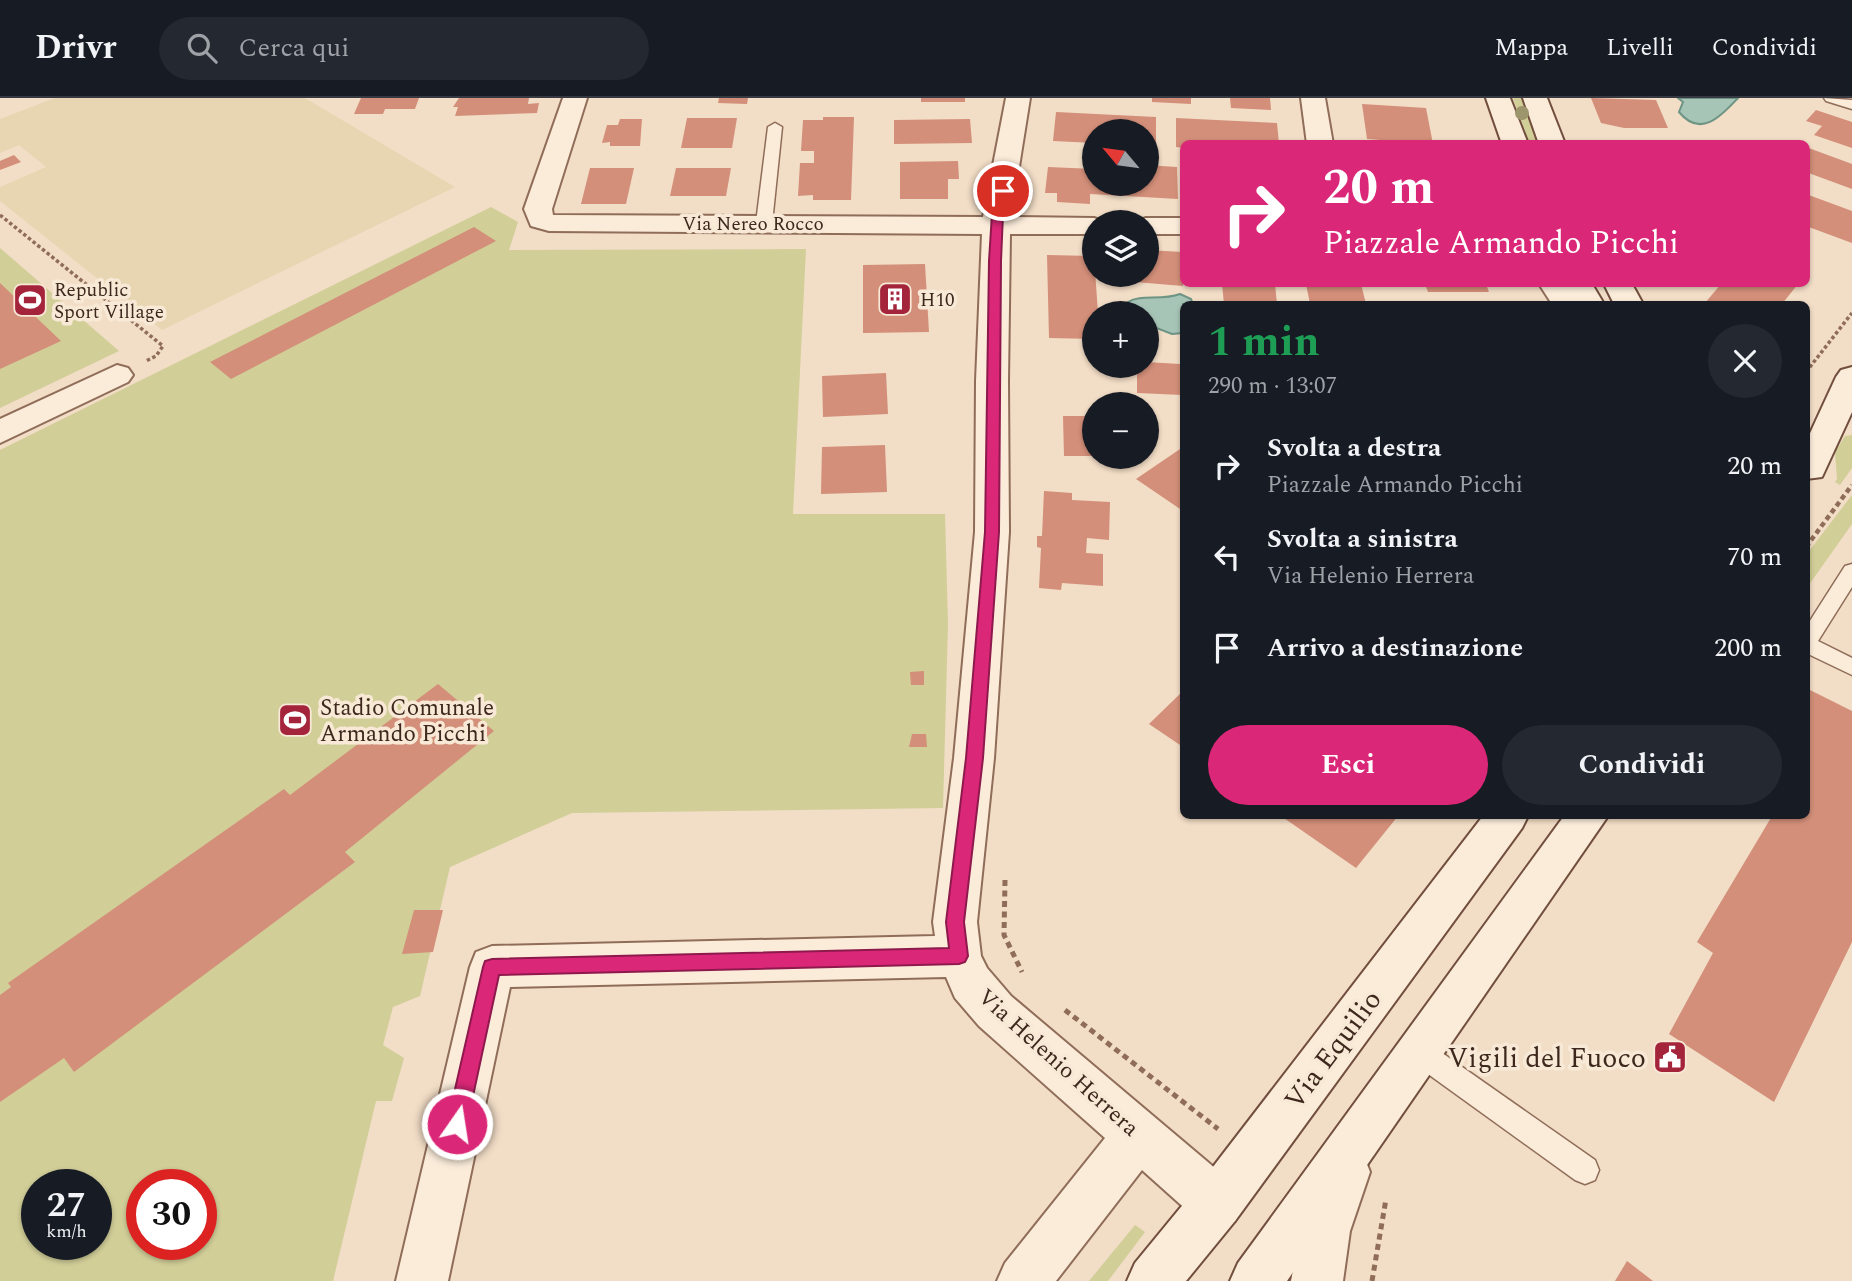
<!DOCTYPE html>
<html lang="it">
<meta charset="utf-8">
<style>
:root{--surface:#171b24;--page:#242831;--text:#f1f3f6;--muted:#9ea1a6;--line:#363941;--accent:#db2777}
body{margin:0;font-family:Spectral,serif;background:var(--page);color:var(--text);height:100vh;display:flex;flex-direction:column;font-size:26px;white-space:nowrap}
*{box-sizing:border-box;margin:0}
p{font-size:23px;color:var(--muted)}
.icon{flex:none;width:38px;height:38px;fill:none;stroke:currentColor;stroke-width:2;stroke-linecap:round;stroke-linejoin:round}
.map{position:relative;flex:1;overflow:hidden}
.side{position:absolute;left:1180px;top:203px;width:630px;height:518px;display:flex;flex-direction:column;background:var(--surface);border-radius:10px;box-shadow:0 2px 5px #0004}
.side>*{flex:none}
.hud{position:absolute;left:1180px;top:42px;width:630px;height:147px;border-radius:10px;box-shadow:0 2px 5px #0004;background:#db2777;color:#fff;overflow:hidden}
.needle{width:46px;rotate:299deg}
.buttons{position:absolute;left:1082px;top:21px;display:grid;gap:14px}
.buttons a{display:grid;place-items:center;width:77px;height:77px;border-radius:50%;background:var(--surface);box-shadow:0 2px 5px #0004;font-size:35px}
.speed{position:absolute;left:21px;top:1071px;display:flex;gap:14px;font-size:35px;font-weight:700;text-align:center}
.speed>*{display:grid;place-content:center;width:91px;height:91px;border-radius:50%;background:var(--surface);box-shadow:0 2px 5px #0004;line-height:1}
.speed small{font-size:18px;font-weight:400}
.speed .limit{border:10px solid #d22;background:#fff;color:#111}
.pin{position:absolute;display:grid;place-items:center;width:60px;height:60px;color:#fff;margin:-30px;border:4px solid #fff;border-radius:50%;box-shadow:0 2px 7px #0007}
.me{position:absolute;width:77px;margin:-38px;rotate:13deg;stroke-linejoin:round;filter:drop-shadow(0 0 5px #0008)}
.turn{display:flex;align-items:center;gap:24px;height:147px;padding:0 28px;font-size:32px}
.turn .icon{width:91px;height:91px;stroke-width:2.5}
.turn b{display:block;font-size:49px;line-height:60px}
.round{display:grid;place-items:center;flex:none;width:74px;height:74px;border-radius:37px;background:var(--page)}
.summary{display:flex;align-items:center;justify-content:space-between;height:119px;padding:0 28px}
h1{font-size:42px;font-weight:700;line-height:52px;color:#1e9e55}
.primary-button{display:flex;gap:14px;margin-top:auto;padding:14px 28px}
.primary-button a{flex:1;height:80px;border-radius:42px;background:var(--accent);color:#fff;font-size:28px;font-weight:700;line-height:80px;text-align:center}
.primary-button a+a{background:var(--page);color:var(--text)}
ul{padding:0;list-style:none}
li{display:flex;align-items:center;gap:21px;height:91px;padding:0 28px}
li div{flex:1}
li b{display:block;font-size:26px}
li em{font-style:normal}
header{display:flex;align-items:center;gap:42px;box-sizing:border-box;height:98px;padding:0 35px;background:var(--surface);border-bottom:2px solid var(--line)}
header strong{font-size:33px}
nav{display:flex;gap:38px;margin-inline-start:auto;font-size:24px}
.search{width:490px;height:63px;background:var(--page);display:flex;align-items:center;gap:18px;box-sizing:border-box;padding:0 24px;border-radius:38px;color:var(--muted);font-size:26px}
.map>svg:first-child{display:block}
.farmland{fill:#e8d6b2}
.green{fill:#d1ce98;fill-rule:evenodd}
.water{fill:#a7c5b7;stroke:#6d9484;stroke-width:2}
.building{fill:#d38f79}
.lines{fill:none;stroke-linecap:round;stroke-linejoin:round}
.lane-casing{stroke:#8f6d59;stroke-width:3}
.street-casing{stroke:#8f6d59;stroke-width:4}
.secondary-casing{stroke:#714e3d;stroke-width:4}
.path-far2{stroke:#8f6d59;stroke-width:3.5;stroke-dasharray:3.5 2.5;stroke-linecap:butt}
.path-far1{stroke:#8f6d59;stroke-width:4.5;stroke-dasharray:5 3.5;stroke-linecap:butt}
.path{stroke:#8f6d59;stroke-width:5;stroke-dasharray:6 4.5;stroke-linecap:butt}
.lane{fill:#fbecda;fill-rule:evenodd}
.street{fill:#fbecda;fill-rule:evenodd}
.secondary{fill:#fbecda;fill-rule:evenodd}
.tree{fill:#9d966c}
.route{fill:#db2777;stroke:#8e194d;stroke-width:2}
.labels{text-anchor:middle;stroke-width:7;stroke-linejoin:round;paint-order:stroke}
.far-street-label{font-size:19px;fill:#3e281e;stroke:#f8e9d6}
.far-poi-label{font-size:19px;fill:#3e281e;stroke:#f8e9d6;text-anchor:start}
.poi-label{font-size:23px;fill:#3e281e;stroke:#f8e9d6;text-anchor:start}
.street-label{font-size:23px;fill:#3e281e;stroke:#f8e9d6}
.near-street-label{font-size:28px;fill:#3e281e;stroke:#f8e9d6}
.near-poi-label{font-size:28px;fill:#3e281e;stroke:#f8e9d6;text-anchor:end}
</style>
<header>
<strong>Drivr</strong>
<div class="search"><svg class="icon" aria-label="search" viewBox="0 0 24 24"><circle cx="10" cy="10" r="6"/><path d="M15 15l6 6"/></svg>Cerca qui</div>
<nav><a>Mappa</a><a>Livelli</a><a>Condividi</a></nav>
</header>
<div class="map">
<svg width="1852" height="1183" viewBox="0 0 1852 1183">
<rect width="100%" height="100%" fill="#f2ddc6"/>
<!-- farmland -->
<path class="farmland" d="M55,0H305L455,89L162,232L0,103V89L46,69L19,47L0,55V21Z"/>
<!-- green -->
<g class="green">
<path d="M1513,0H1523L1540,45H1529Z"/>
<path d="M491,109L518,124L509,152L806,151L793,416H945L948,526L943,710L572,715L450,769L420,898L393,909L383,947L404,960L392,1003H376L333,1183H0V352ZM37,1087H96V1146H37ZM142,1087H201V1146H142Z"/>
<path d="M0,150L119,253L0,310Z"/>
<path d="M1852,337V370L1840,387L1835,384L1837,381L1835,354L1845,338Z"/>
<path d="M1852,397V426L1806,491V457Z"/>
<path d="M1135,1127L1145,1134L1108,1183H1089Z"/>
</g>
<!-- water -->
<g class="water">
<path d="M1678,0H1738C1722,17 1701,41 1679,14L1683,4Z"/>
<path d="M1180,196L1191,201L1193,206H1183V235L1172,236L1154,229L1146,231V215H1133L1128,204C1141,196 1161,203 1180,196Z"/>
</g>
<!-- building -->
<g class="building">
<path d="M361,0H419L415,11H385L383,16H354Z"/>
<path d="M459,0H529L528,6L539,5L537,15L455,18L458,9H453Z"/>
<path d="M719,0H748L747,6L718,5Z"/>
<rect x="921" y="0" width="44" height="4"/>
<path d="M1152,0H1191V6L1152,4Z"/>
<path d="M1230,0H1270L1271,12L1231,10Z"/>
<path d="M1591,0L1656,2L1668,30H1624L1601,25Z"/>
<path d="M1362,6L1426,10L1433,46L1367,41Z"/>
<path d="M1816,12L1852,24V50L1814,37L1822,28L1806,23Z"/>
<path d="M1056,14L1156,19V48H1146V33H1094V45L1053,43Z"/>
<path d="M823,19H854L851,102H813V97L798,98L800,65H814V53H801L803,22H823Z"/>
<path d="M687,20H737L732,50H681Z"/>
<path d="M1176,20L1277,25L1279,46H1183V50L1176,49Z"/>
<path d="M620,21H642L640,48H610V44L602,45L607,27H618Z"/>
<path d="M970,21L972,45L894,46V22Z"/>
<path d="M1806,49L1852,66V91L1806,74Z"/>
<path d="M14,57L21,64L0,72V63Z"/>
<path d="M958,63L959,81H948V101H900V64Z"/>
<path d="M1146,67L1177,69L1178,101L1090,96V106L1057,104V95H1045L1048,69L1094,71V86H1146Z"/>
<path d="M590,70H634L626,106H581Z"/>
<path d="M676,70H731L726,98H670Z"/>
<path d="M1806,96L1852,113V145L1806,128Z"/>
<path d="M474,129L496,143L231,281L210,264Z"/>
<path d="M1146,152L1183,154V188L1135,184V177H1146Z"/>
<path d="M1047,157L1094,158L1098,215H1094V241L1049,240Z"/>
<path d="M925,166L929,234L863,235V167Z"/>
<path d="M0,185L61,243L0,271Z"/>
<path d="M1222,186H1275L1277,206H1224Z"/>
<path d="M1306,186H1361L1366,206H1310Z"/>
<path d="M1425,186H1486L1489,194H1428Z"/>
<path d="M1721,186H1798L1782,206L1705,205Z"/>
<path d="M1146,264L1180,266L1182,297L1137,295V268H1146Z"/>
<path d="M886,275L888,316L823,319L822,278Z"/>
<path d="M1063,318H1094V358H1064Z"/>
<path d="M885,347L887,394L821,396L822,349Z"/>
<path d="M1183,349V413L1136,381Z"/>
<path d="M1044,393L1072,395V402L1110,404L1109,442L1087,440L1086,455L1103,456V488L1062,485L1061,492L1039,490L1041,450L1037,449V438H1042Z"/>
<path d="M924,573V587H911L910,574Z"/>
<path d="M438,586L494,633L345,754L355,764L74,974L64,960L0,1004V897L11,889L8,885L284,691L290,697Z"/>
<path d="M1806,590L1852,613V844L1774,1004L1669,936L1713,855L1697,844L1772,718H1806Z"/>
<path d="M1183,593V649L1149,626Z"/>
<path d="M912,636H926L927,649H909Z"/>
<path d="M1281,718H1398L1356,770Z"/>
<path d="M414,812H443L433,854L402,856Z"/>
<path d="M1627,1163L1653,1183H1615Z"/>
</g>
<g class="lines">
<!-- lane casing -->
<g class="lane-casing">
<g id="lane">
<path d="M1824,0L1852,2V11L1826,3Z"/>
<path d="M775,25L782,29L772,125L764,130L756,125L768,29Z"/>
<path d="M1852,466V489L1818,543L1852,560V577L1806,555V529L1845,468Z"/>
<path d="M1419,942L1428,945L1595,1062L1599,1072L1595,1082L1585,1086L1575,1082L1410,963L1406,954L1410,945Z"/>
</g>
</g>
<!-- street casing -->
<g class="street-casing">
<g id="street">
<path d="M563,0H587L552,111L553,117L983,119L1006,0H1030L1011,119L1094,120L1105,124H1094V136H1010L1008,283L1009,434L994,660L977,824L981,858L987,870L1011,898L1235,1087L1242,1105L1235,1123L1217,1130L1199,1123L1142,1072L1056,1183H997L1005,1165L1105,1040L979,928L955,900L946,879L510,889L448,1183H396L470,869L476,854L492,848L935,838L933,824L954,660L975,434L976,283L982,136L549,133L531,128L524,111Z"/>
<path d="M1301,0H1325L1333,46H1307Z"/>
<path d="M1146,120H1183V136H1146V124H1135Z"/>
<path d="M1539,186H1567L1581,206H1552Z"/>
<path d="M117,267L128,270L133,277L128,284L0,345V321Z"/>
<path d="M1345,1049L1363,1056L1370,1074L1350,1133L1343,1183H1291C1299,1139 1310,1098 1327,1056Z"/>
</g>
</g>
<!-- secondary casing -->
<g class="secondary-casing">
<g id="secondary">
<path d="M1486,0H1510L1528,46H1502Z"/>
<path d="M1523,0H1547L1565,46H1539Z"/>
<path d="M1564,186H1592L1604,206H1575Z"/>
<path d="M1604,186H1632L1643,206H1614Z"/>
<path d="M1852,269V314L1822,379L1806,381V344L1836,279L1841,272Z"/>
<path d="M1483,718H1528L1522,730L1235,1123L1186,1183H1127L1135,1165L1199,1087Z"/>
<path d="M1564,718H1608L1287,1183H1230L1238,1165Z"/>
</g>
</g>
<!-- path-far2 -->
<g class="path-far2">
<path d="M0,117L163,248L156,258L146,263"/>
<path d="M1806,274L1852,215"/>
</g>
<!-- path-far1 -->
<path class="path-far1" d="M1806,449L1852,387"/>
<!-- path -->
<g class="path">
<path d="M1005,782L1004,837L1022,874"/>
<path d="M1065,912L1218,1031"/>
<path d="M1372,1183L1386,1101"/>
</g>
<!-- lane -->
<use href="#lane" class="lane"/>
<!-- street -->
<use href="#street" class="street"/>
<!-- secondary -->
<use href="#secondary" class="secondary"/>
</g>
<!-- trees -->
<circle class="tree" cx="1522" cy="15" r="7"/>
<!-- route -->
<path class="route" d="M999,91L1008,93L1003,116L1001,163L999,434L983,660L964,824L968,858L965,864L959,866L499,877L467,1026L464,1033L457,1036L449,1033L447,1026L483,869L485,863L492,861L949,850L946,824L966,660L985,434L989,163L992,116Z"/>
<!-- icons -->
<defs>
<g id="building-square" transform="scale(1.75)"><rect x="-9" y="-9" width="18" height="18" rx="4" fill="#a3243b" stroke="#f8e9d6"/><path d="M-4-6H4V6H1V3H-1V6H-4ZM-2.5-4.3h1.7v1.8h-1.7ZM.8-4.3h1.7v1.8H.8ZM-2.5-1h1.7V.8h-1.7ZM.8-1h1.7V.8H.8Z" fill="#fff"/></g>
<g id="stadium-square" transform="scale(1.75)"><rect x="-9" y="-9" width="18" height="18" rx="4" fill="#a3243b" stroke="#f8e9d6"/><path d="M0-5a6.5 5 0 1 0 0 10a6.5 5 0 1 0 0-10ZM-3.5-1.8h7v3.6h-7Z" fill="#fff"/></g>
<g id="civic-square" transform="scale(1.75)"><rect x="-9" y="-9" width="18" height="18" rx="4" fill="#a3243b" stroke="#f8e9d6"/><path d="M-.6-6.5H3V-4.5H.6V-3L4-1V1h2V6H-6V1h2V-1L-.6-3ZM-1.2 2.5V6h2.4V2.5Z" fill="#fff"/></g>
</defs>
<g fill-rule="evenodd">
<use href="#building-square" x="895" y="201"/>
<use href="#stadium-square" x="30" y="202"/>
<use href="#stadium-square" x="295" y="622"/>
<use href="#civic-square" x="1670" y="959"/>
</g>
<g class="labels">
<!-- far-street labels -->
<g class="far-street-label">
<text x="753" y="132">Via Nereo Rocco</text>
</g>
<!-- far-poi labels -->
<g class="far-poi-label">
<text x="54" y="198">Republic<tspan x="54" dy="22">Sport Village</tspan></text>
<text x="920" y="208">H10</text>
</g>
<!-- poi labels -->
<g class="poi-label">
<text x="320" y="617">Stadio Comunale<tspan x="320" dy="26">Armando Picchi</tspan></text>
</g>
<!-- street labels -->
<g class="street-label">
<text transform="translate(1059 964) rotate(42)" y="8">Via Helenio Herrera</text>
</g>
<!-- near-street labels -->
<g class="near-street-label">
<text transform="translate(1332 951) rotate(-53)" y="10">Via Equilio</text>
</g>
<!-- near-poi labels -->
<g class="near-poi-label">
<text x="1646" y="969">Vigili del Fuoco</text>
</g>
</g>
</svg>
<div class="buttons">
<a><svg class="needle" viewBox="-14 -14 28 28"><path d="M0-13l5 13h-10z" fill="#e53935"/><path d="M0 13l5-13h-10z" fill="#9ea1a6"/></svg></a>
<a><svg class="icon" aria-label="layers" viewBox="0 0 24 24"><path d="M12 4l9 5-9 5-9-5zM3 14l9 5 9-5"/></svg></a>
<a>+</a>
<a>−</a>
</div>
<div class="speed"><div>27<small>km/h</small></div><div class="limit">30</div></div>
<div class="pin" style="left:1003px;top:93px;background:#d93025"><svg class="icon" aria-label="arrive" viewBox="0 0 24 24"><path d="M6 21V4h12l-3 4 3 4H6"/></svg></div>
<svg class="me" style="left:457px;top:1026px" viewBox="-20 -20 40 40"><circle r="17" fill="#db2777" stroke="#fff" stroke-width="3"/><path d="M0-11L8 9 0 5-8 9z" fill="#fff"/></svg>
<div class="hud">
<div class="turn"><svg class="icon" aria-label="right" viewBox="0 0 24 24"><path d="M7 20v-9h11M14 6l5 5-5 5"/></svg><div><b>20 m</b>Piazzale Armando Picchi</div></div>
</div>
<section class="side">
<div class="summary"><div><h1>1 min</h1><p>290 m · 13:07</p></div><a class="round"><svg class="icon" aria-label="close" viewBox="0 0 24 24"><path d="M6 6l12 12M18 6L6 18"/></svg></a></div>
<ul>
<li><svg class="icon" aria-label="right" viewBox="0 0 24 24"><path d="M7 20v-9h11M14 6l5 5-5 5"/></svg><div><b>Svolta a destra</b><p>Piazzale Armando Picchi</p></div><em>20 m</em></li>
<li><svg class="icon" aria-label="left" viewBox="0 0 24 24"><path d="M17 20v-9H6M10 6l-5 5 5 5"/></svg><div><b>Svolta a sinistra</b><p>Via Helenio Herrera</p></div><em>70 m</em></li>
<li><svg class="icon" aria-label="arrive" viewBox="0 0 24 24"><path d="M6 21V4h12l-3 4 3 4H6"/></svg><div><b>Arrivo a destinazione</b></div><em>200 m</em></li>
</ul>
<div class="primary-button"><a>Esci</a><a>Condividi</a></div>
</section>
</div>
